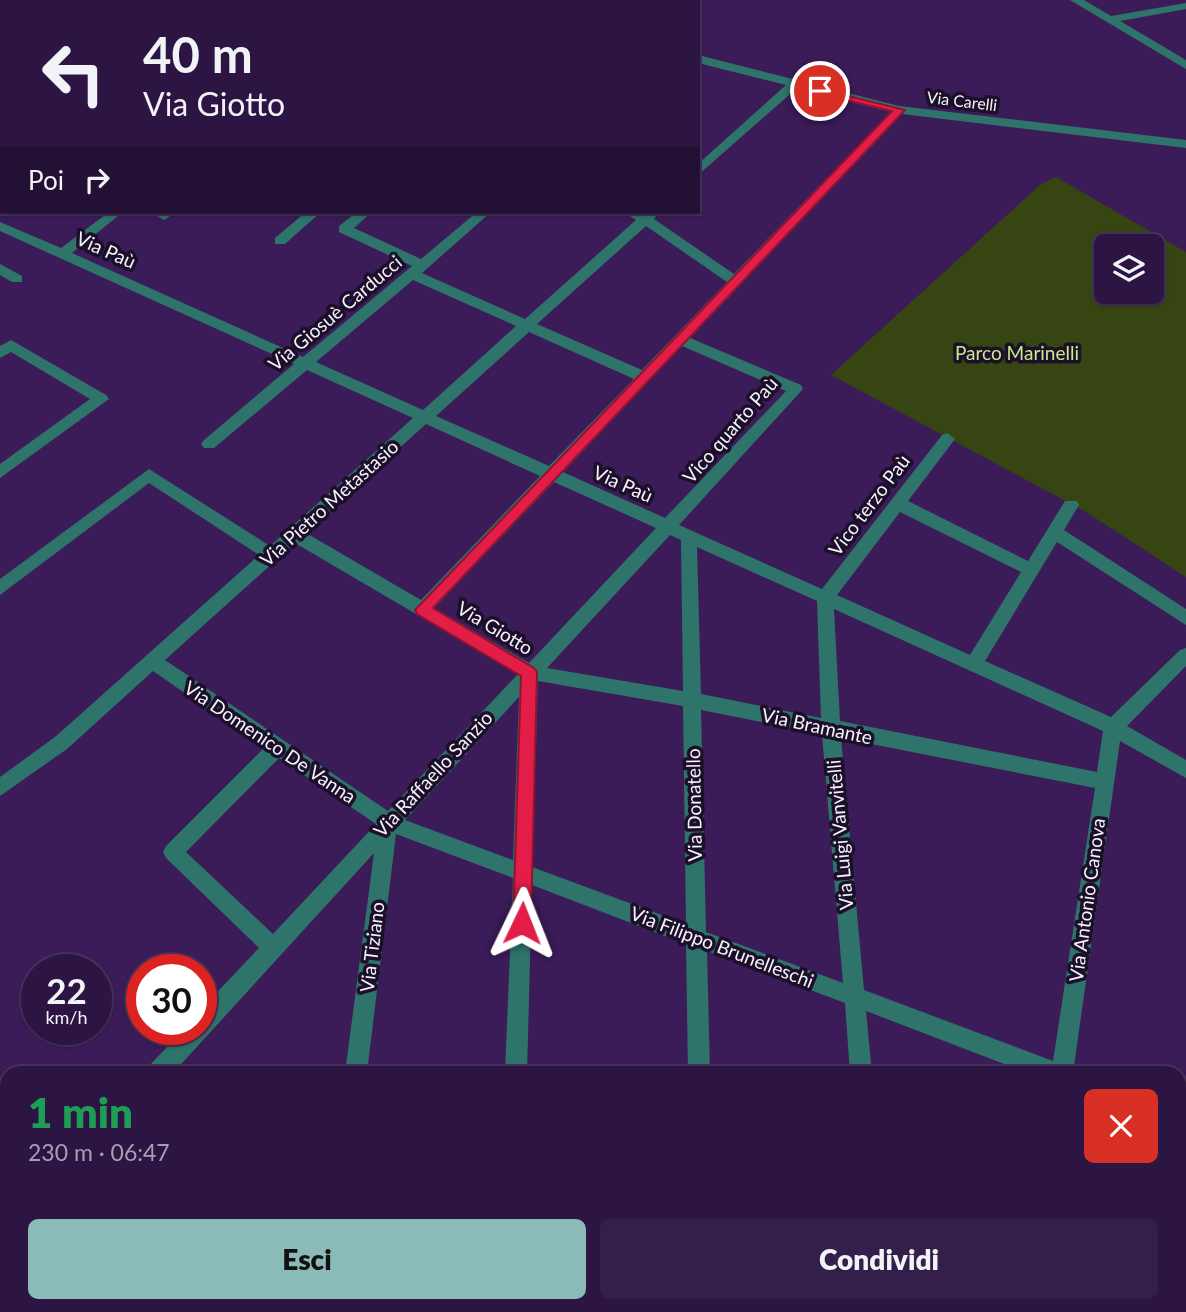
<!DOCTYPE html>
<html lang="it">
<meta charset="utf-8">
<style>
:root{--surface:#2c1543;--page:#341e4a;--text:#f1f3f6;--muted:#a69fb2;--line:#48345c;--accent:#8bbbb9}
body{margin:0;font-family:Lato,sans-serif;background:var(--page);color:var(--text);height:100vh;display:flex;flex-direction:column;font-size:26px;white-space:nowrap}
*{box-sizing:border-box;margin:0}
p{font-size:23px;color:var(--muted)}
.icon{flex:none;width:38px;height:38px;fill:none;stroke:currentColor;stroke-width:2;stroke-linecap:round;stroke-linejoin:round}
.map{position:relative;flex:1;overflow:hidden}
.panel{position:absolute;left:0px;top:1066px;width:1186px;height:247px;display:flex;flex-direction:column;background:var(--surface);border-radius:21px 21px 0 0;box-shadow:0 2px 5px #0004,0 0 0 2px var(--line)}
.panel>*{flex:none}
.hud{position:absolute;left:0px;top:0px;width:700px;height:214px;box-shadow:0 2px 5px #0004,0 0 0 2px var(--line);background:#2c1543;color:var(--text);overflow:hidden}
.buttons{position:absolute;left:1094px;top:234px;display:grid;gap:14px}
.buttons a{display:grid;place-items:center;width:70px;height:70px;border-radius:10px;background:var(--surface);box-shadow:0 2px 5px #0004,0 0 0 2px var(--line);font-size:35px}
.speed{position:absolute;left:21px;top:954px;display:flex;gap:14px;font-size:35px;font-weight:700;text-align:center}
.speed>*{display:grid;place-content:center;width:91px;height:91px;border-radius:50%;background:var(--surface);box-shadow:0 2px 5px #0004,0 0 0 2px var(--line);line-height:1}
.speed small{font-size:18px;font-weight:400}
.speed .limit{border:10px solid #d22;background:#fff;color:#111}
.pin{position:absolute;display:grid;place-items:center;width:60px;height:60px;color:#fff;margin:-30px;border:4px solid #fff;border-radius:50%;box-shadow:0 2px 7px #0007}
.me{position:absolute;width:77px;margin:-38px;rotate:2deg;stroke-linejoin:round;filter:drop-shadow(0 0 5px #0008)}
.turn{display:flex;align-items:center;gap:24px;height:147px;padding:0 28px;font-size:32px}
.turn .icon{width:91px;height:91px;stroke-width:2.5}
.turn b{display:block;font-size:49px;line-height:60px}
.then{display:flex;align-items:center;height:66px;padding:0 28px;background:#0003;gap:14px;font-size:26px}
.round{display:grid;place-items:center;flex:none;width:74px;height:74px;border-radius:10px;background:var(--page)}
.summary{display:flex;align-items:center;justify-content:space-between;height:119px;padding:0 28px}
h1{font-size:42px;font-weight:800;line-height:52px;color:#1e9e55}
.action{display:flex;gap:14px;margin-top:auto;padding:14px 28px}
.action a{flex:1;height:80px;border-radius:10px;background:var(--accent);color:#111;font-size:28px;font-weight:800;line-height:80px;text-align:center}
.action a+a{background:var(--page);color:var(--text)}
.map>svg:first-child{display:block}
.green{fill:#364511;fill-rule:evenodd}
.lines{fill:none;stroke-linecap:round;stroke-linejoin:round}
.minor{fill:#2f746b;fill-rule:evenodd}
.route{fill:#e11d48;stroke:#92132f;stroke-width:2}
.labels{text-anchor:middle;stroke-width:7;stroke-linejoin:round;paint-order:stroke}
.far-street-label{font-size:16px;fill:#f6f3fb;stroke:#1c0f2a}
.street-label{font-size:19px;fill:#f6f3fb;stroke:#1c0f2a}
.park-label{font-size:19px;fill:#c9e989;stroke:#1c0f2a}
</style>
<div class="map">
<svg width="1186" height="1312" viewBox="0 0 1186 1312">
<rect width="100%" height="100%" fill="#3b1c59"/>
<!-- green -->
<path class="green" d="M1056,177L1186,252V577L1086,512L831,375L1041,184ZM1106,247H1152V292H1106Z"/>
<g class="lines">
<!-- minor -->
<g class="minor">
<path d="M147,0H161L146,2Z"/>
<path d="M391,0H415L416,2H393Z"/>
<path d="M1070,0H1084L1111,16L1186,3V9L1120,21L1186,60V69Z"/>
<path d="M698,55L899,106L1186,140V148L902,114L690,338L801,385L803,389L679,525L822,589L942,435L947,433L955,439L952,443L908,501L1028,561L1065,501H1077L1079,505L1064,530L1186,609V625L1057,542L985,661L1111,717L1180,650L1186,648V666L1127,726L1186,760V778L1120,741L1073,1073H1028L866,1011L872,1073H850L845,1003L707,951L710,1073H688L686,944L532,885L527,1073H505L513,878L396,834L367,1073H345L374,853L173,1073H147L150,1065L184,1029H201V1009L259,948L166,858L163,852L166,846L264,748L153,671L67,749L0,796V777L55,737L259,555L149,483L0,595V579L149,469L270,546L413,418L307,370L214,448H204L201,444L204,440L294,364L0,231V222L61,248L109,212H123L72,253L303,357L412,266L339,232V226L357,212H372L354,228L421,259L477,212H491L422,273L525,319L636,220L623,212H659L654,219L734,274L891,112L797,88L698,175V164L786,85L698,63ZM646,226L727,282L642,370L537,324ZM413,280L516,326L423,410L316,362ZM529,332L634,379L549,466L436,416ZM682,346L786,391L665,518L563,472ZM426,424L540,476L421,600L306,533ZM554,482L656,528L529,663L434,608ZM900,512L1021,572L970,655L837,595ZM670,535L681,540L683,691L547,668ZM295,543L518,674L388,811L165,660ZM697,547L817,601L821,718L701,694ZM834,609L1103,731L1097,772L840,721ZM538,681L683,706L686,924L532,867ZM519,697L513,860L405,820ZM701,710L822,734L843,983L706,932ZM841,738L1095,788L1053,1061L864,990ZM279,758L376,824L273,934L186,852Z"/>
<rect x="0" y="59" width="2" height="8"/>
<path d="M0,205L2,212H7L0,214Z"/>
<path d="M161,212H176L164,220L157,216Z"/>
<path d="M306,212H321L285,244H275V238Z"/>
<path d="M0,264L22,276V282H12L0,275Z"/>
<path d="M11,340L106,395L109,399L0,478V464L90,399L11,352L0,358V346Z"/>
<path d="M1180,1108L1186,1110V1132L1180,1130Z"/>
<path d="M7,1228V1255L0,1258V1230Z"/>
<path d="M314,1306H338L337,1312H313Z"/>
<rect x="494" y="1306" width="24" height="6"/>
<rect x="691" y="1306" width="24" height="6"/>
<path d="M869,1306H893L894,1312H870Z"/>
</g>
</g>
<!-- route -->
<path class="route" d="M816,88L905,110L433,608L534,668L537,672L531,923L528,929L522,932L515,929L513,923L521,676L417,614L415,610L892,111L816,93Z"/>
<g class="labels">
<!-- far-street labels -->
<g class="far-street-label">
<text transform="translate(962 101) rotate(7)" y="6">Via Carelli</text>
</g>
<!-- street labels -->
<g class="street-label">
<text transform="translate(106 250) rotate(24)" y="7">Via Paù</text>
<text transform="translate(335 313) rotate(-40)" y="7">Via Giosuè Carducci</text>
<text transform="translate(730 430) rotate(-49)" y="7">Vico quarto Paù</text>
<text transform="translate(623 484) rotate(24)" y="7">Via Paù</text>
<text transform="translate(329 503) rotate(-42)" y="7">Via Pietro Metastasio</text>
<text transform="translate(869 505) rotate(-53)" y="7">Vico terzo Paù</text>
<text transform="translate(495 628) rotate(31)" y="7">Via Giotto</text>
<text transform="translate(817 726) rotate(12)" y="7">Via Bramante</text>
<text transform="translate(270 742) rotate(34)" y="7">Via Domenico De Vanna</text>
<text transform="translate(433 774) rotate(-47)" y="7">Via Raffaello Sanzio</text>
<text transform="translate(694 805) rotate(-91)" y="7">Via Donatello</text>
<text transform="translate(840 835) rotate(-95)" y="7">Via Luigi Vanvitelli</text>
<text transform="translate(1087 900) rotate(-82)" y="7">Via Antonio Canova</text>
<text transform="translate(372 947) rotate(-83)" y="7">Via Tiziano</text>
<text transform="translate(722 947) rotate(21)" y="7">Via Filippo Brunelleschi</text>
</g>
<!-- park labels -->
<g class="park-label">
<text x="1017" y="360">Parco Marinelli</text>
</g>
</g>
</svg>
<div class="buttons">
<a><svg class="icon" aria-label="layers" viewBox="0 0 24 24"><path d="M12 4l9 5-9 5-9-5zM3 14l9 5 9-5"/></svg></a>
</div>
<div class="speed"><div>22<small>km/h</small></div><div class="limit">30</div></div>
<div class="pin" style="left:820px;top:91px;background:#d93025"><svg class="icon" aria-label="arrive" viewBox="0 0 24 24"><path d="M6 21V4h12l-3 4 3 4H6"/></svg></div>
<svg class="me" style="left:522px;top:923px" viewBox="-20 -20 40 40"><path d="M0-17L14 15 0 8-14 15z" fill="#e11d48" stroke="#fff" stroke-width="4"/></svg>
<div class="hud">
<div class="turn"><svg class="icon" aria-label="left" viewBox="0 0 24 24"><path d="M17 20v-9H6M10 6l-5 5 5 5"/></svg><div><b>40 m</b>Via Giotto</div></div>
<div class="then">Poi<svg class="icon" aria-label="right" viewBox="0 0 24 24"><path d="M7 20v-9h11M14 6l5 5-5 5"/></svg></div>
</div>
<section class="panel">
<div class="summary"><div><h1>1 min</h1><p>230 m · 06:47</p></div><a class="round" style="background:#d93025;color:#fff"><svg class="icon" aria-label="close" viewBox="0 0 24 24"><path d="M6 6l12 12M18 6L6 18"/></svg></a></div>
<div class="action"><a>Esci</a><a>Condividi</a></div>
</section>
</div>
